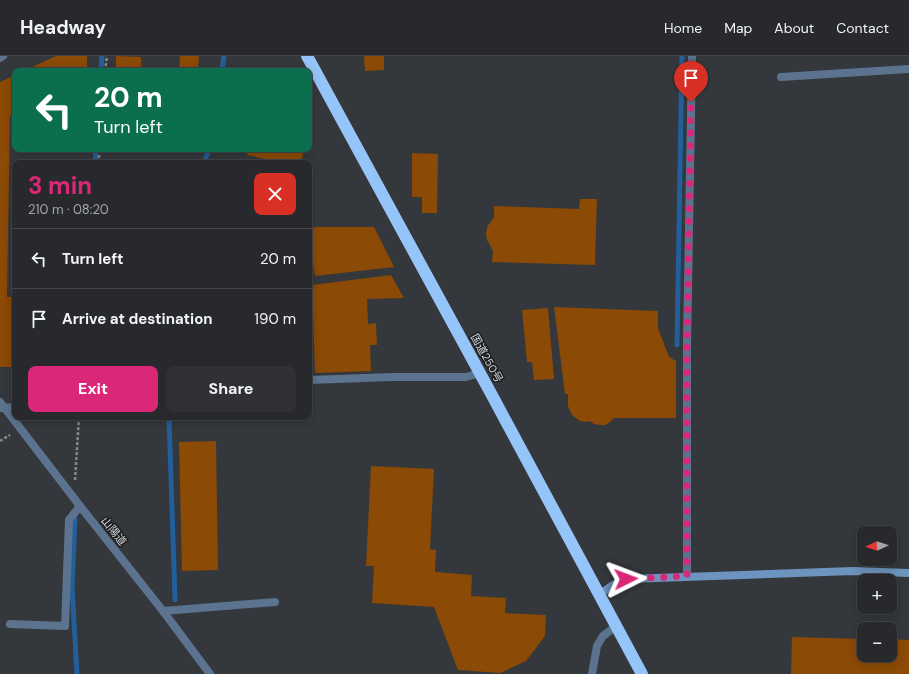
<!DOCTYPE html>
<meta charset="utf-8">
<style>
:root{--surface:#27292c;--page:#2f3134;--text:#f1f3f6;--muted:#a4a6a9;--line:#434548;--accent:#db2777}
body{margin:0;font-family:"DM Sans","Noto Sans JP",sans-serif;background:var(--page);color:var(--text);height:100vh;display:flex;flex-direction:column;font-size:15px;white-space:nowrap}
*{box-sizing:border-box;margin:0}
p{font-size:13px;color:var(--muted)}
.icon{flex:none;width:22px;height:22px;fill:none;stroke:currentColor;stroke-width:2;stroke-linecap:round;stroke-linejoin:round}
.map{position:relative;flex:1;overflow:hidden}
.sheet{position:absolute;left:12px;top:104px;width:300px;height:260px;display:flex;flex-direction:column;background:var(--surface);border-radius:8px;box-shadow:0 2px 10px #0003,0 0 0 1px var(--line)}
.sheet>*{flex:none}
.guide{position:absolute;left:12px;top:12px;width:300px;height:84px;border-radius:8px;box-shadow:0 2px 10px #0003,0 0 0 1px var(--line);background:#0b6e4f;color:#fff;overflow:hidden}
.needle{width:26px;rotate:267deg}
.controls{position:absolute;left:857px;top:470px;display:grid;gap:8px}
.controls a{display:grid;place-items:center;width:40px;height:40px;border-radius:8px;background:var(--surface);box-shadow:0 2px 10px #0003,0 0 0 1px var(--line);font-size:20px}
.pin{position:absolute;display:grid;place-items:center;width:34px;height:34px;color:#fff;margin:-41px -17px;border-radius:50% 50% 50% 0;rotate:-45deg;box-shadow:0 0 4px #0007}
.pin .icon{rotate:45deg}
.me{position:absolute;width:44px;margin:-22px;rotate:87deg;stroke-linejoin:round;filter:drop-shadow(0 0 3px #0008)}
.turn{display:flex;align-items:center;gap:14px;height:84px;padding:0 16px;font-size:18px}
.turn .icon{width:52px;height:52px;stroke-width:2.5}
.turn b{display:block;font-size:28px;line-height:34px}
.round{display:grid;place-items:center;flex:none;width:42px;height:42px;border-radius:8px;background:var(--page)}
.summary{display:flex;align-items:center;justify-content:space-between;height:68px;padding:0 16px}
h1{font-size:24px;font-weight:700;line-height:30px;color:var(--accent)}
.action{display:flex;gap:8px;margin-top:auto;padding:8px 16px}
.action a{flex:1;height:46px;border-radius:8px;background:var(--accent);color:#fff;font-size:16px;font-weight:700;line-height:46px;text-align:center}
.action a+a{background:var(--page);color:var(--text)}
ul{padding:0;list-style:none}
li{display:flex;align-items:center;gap:12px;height:60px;padding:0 16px;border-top:1px solid var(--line)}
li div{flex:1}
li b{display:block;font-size:15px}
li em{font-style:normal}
header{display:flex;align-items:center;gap:24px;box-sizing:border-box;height:56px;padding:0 20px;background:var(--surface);border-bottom:1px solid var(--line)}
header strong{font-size:19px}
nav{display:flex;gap:22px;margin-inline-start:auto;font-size:14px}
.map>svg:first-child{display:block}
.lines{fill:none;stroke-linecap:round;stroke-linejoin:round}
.stream{stroke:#235f9a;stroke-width:5}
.building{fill:#8b4a05}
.path{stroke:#86888b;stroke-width:2.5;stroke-dasharray:3 2;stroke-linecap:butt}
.street{stroke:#5b738e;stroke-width:8}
.secondary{stroke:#6d94be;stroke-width:8}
.highway{stroke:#94c4f8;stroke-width:12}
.route{stroke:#db2777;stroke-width:7;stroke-dasharray:0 12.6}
.labels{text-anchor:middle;stroke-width:3;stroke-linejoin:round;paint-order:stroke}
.street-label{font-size:11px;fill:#d3d5d7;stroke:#1d1e20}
</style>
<header>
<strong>Headway</strong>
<nav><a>Home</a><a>Map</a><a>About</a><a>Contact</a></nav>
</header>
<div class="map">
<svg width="909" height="618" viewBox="0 0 909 618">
<rect width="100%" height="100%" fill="#34373b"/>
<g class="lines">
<!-- stream -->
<g class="stream">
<path d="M101,15L102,0"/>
<path d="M222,15L224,0"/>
<path d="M95,107L96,93"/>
<path d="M204,107L209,93"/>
<path d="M677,289L682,0"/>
<path d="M169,361L175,544"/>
<path d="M75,463L72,531L77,618"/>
</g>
</g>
<!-- building -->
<g class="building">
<path d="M56,0H87V15H23Z"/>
<path d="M116,0L141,1V15H116Z"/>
<path d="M180,0H199L198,15H179Z"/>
<path d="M364,0H384V14L365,15Z"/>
<path d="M15,19V57L10,60L7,241H15V311H0V26Z"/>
<path d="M249,93H304L301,107H282L247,99Z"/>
<path d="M412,97L438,98L437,157H422V141H412Z"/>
<path d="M580,143H597L595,209L492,206L493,195L487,184L486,178L487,171L494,161V150L579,153Z"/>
<path d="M309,171H374L394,211L315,220L309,179Z"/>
<path d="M391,219L404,242L367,243L368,268L376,267L377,289H370L371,315L315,317L312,229Z"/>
<path d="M554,251L658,255V272L669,301L676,305V362H614L610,366L605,369H600L594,368L590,365L585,366L580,365L573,360L570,355L568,350V338H565Z"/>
<path d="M548,252L554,323L534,324L532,306H527L522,254Z"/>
<path d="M216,385L218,514L182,515L179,386Z"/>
<path d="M371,410L434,413L430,493L436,494L435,516L472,519L471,540L506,542L505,557L546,559L545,580L526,605L500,617L458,614L434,551L372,547L374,510H366Z"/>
<path d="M792,581L864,583V599H890V583L909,584V618H791Z"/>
</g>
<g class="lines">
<!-- path -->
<g class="path">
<path d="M105,15L107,0"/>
<path d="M99,107V93"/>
<path d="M0,385L10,379"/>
<path d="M75,424L79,361"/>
</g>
<!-- street -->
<g class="street">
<path d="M0,2L3,0"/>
<path d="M781,21L909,13"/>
<path d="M309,324L392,321H466L480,317"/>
<path d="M0,346L80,450L163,555L210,618"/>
<path d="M1,352L15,351"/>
<path d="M687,520V289L692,0"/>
<path d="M163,555L275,546"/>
<path d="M10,568L65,570L69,464L80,450"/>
<path d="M592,618L597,590L603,580L616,570"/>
</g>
<!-- secondary -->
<path class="secondary" d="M600,538L616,527L627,523L853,515L909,517"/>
<!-- highway -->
<path class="highway" d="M307,0C419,206 532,411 642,618"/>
</g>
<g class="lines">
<!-- route -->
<path class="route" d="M626,523L687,520V290L691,46"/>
</g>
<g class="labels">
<!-- street labels -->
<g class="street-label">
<text transform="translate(487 302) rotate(61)" y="4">国道250号</text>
<text transform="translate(114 475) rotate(51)" y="4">山陽道</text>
</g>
</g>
</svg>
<div class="controls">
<a><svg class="needle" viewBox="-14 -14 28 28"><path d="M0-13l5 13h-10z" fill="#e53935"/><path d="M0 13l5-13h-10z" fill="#a4a6a9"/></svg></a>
<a>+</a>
<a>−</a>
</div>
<div class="pin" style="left:691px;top:46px;background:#d93025"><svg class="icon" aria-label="arrive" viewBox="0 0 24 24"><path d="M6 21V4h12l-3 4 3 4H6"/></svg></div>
<svg class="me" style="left:626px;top:523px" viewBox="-20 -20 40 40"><path d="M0-17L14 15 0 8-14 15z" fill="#db2777" stroke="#fff" stroke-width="4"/></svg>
<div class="guide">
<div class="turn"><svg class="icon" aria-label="left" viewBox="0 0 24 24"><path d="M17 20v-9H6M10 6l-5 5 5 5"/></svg><div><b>20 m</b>Turn left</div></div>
</div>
<section class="sheet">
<div class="summary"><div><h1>3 min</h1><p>210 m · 08:20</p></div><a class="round" style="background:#d93025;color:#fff"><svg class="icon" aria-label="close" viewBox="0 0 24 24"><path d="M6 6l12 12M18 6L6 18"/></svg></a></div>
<ul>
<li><svg class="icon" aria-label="left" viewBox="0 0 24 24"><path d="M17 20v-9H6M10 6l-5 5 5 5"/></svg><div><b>Turn left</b></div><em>20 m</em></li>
<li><svg class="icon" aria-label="arrive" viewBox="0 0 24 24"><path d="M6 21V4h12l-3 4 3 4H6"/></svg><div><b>Arrive at destination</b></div><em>190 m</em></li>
</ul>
<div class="action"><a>Exit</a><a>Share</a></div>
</section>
</div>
